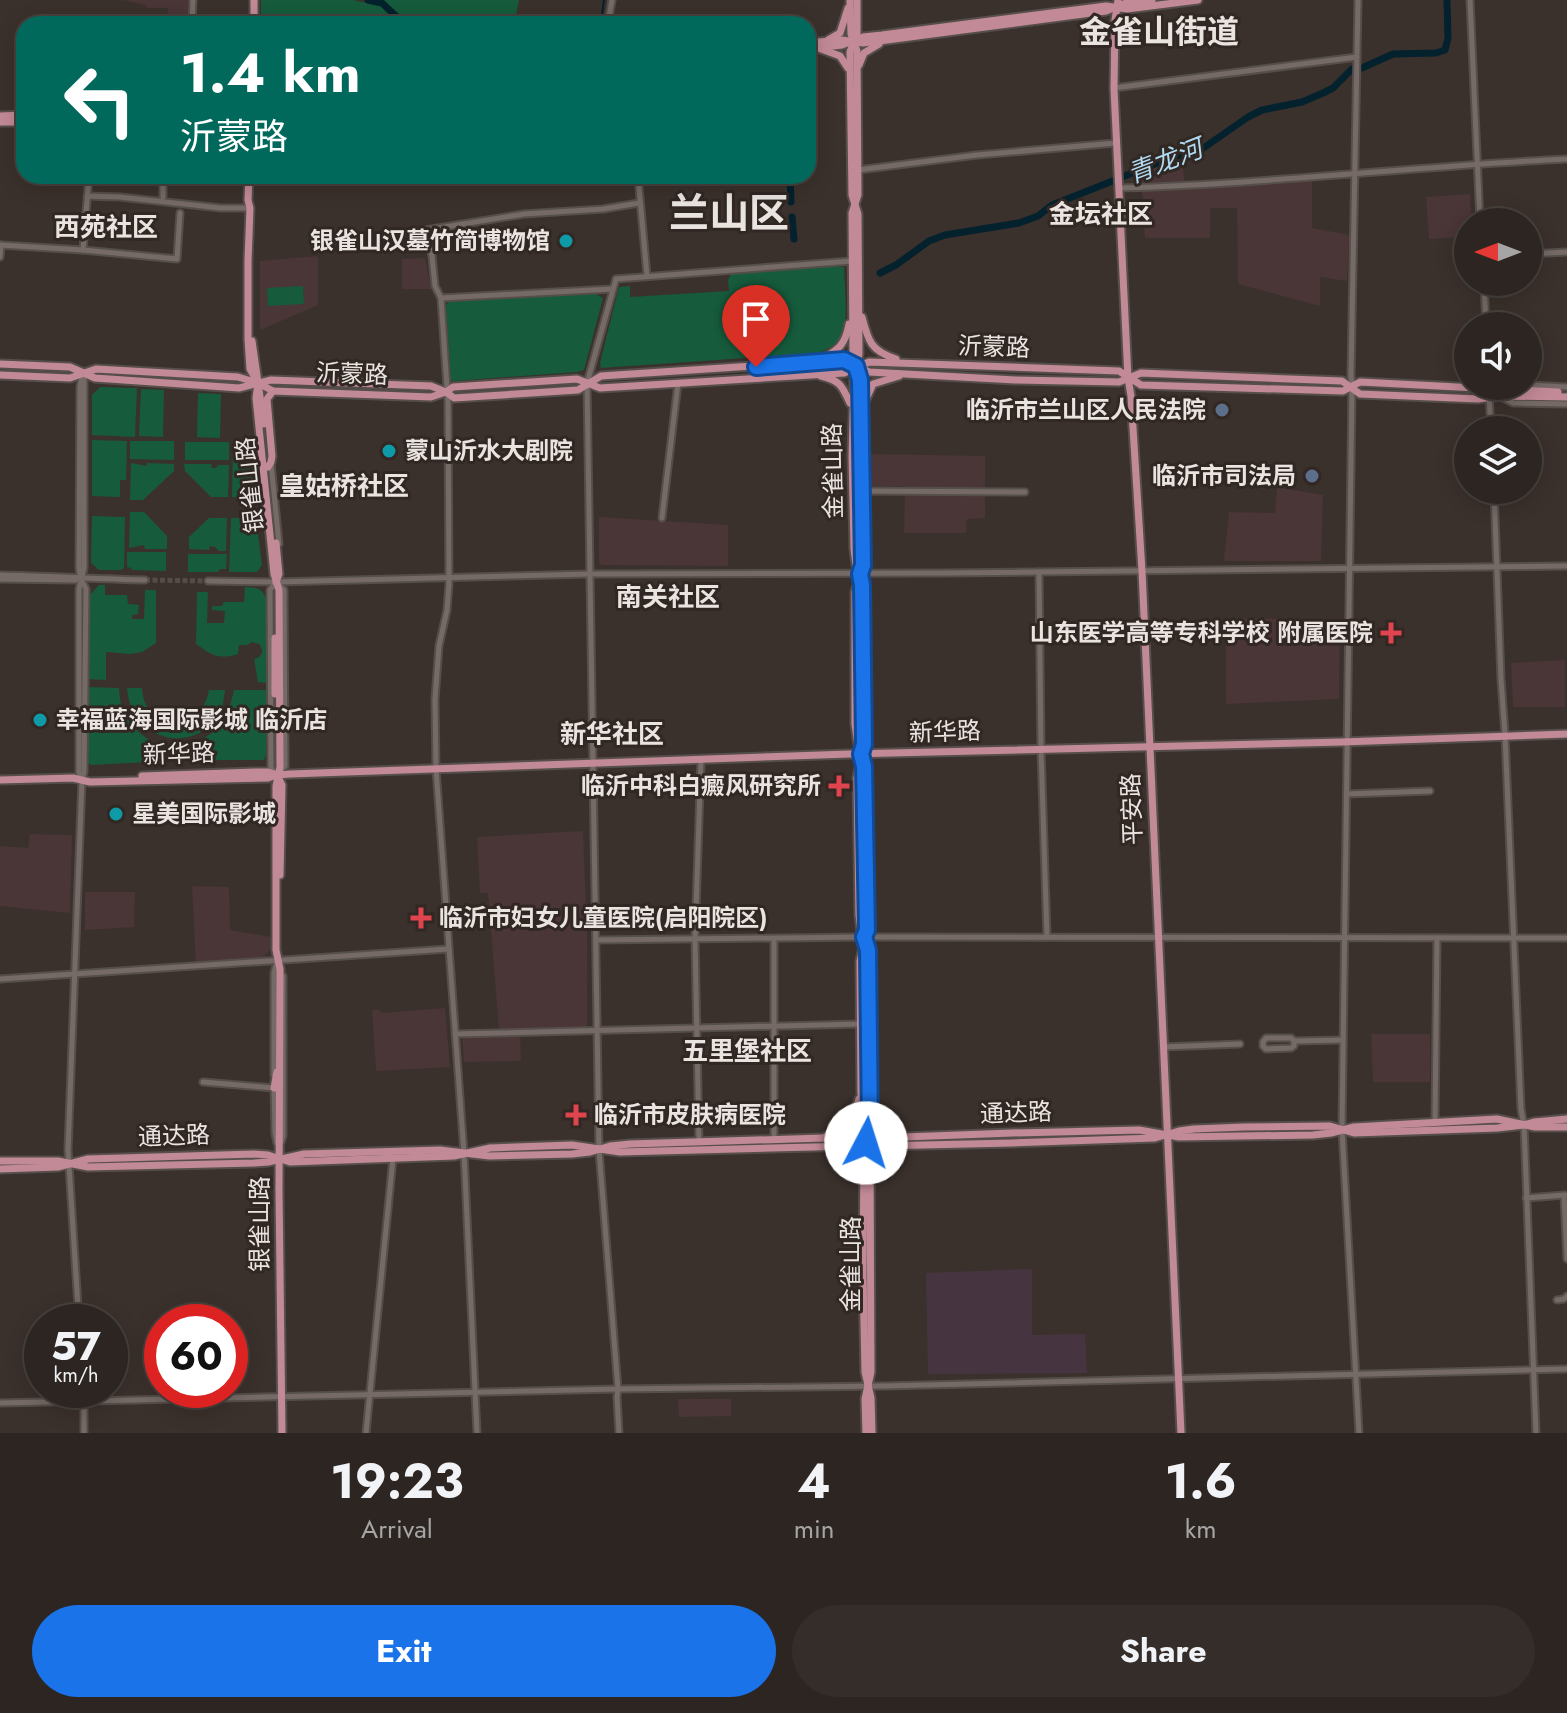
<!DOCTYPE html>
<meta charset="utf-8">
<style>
:root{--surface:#2c2521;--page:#342d2a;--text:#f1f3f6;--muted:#a6a5a5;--line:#48423f;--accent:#1a73e8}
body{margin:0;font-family:Jost,"Noto Sans SC",sans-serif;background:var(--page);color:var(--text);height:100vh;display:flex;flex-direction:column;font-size:30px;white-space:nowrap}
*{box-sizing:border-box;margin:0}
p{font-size:26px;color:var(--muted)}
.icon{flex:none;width:44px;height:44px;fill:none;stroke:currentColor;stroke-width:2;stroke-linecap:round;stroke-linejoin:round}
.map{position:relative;height:1433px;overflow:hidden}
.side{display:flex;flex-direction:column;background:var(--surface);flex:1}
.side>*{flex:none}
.guide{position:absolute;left:16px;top:16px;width:800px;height:168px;border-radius:24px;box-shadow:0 4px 20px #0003,0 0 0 2px var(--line);background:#00695c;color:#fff;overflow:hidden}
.needle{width:52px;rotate:270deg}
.buttons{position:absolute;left:1454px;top:208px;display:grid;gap:16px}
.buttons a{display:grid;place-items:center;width:88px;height:88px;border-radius:50%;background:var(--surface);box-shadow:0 4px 20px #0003,0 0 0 2px var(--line);font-size:40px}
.speed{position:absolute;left:24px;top:1304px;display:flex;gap:16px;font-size:40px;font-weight:700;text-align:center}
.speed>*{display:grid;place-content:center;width:104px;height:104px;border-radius:50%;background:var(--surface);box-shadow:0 4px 20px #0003,0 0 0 2px var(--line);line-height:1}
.speed small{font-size:20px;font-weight:400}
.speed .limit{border:12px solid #d22;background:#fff;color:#111}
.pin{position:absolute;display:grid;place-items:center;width:68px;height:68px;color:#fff;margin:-82px -34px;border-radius:50% 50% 50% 0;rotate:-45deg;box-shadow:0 0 8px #0007}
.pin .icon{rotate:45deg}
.me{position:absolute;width:88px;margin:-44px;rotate:5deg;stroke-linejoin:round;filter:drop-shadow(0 0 6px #0008)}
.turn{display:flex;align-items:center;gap:28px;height:168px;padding:0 32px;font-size:36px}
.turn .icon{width:104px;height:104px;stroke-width:2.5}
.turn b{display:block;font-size:56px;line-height:68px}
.eta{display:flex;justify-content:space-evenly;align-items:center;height:136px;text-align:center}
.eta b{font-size:48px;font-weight:700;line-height:56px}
.cta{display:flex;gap:16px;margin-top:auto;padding:16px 32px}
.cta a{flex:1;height:92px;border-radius:48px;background:var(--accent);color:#fff;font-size:32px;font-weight:700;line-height:92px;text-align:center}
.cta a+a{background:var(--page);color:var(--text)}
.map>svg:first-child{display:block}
.industrial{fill:#463541}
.education{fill:#4a3537}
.green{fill:#165b3c}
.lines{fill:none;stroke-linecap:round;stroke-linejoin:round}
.stream{stroke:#04212e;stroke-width:2}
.river{stroke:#04212e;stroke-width:7}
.minor-tunnel{stroke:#554c47;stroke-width:5;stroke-dasharray:5 2.5;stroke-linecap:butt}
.minor-casing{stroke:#564e4a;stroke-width:9}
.major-casing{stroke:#564e4a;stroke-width:11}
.minor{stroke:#756a65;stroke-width:5}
.major{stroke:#c28a97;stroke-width:7}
.route-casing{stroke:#114b97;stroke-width:20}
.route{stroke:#1a73e8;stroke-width:14}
.culture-dot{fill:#0f9aa8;stroke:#312723;stroke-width:3}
.service-dot{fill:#5c6f8a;stroke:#312723;stroke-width:3}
.health-dot{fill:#e0444e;stroke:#312723;stroke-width:3}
.labels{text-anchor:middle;stroke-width:6;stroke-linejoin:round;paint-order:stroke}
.poi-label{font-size:24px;font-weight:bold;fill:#eae4e1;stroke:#312723;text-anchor:end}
.street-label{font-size:24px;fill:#eae4e1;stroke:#312723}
.water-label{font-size:26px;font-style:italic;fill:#b0daf1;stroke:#312723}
.neighbourhood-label{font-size:26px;font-weight:bold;fill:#eae4e1;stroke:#312723}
.district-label{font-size:32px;font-weight:bold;fill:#eae4e1;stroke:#312723}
.town-label{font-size:40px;font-weight:bold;fill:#eae4e1;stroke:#312723}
</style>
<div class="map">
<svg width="1567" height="1433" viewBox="0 0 1567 1433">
<rect width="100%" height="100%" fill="#3b312c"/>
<!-- industrial -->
<path class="industrial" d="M1032,1269V1335L1085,1334L1087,1373L928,1374L926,1273Z"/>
<!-- education -->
<g class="education">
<path d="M124,0H190V24H168V8H147L146,5Z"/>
<path d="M1182,158L1185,188L1312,180V228L1349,235L1347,281L1320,277V306L1238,284L1237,208H1210V238H1145L1142,190L1178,188L1137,186L1136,175Z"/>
<path d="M1470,194L1472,222H1468V237L1429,239L1426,197Z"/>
<path d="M318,256V305L260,330V261Z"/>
<path d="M425,258L431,289H402V259Z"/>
<path d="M870,454L985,456V518L967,519L966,533H904L905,486H871Z"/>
<path d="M1277,487L1323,495L1321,561H1224L1229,512L1275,513Z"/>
<path d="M599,517L728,525V566L602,565L599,563Z"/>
<path d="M1226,618L1340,620L1339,699L1226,704Z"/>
<path d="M1565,660V707H1513L1511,663Z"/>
<path d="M583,831L587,930V1027L499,1029L488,893H480L477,837Z"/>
<path d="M30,834L72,835L70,913L0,906V846L28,848Z"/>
<path d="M192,886L229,887L230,930L271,937V948L263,958L196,963Z"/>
<path d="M85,892H135L134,927L85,930Z"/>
<path d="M445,1008L450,1067L376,1071L372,1010H380L381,1013Z"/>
<path d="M520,1034L521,1061L464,1062L462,1035Z"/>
<path d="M1371,1034H1430V1082H1373Z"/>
<path d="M678,1399H731V1416L679,1417Z"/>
</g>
<!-- green -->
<g class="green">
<path d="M261,0H353L381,6L399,24H261Z"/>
<path d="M382,0H519L514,24H457L404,18Z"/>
<path d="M836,266L844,267C844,285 850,323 840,338C836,345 827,349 820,353L601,368L600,363L619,287L630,286V297L729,291L728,280L731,274Z"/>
<path d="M303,286L304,304L268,306L267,288Z"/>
<path d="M592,292L603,298L584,370L577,372L453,381L451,380L446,306L448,302Z"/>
<path d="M100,387L137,388L135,437L92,435V395Z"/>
<path d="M141,389L164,390L163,437L139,436Z"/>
<path d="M198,393L221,394L220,438L197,437Z"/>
<path d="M92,440L127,441L126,480H120V497L92,496Z"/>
<path d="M130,441H174V460L130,459Z"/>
<rect x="185" y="442" width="44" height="18"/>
<path d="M233,443H250L255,499L232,497Z"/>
<path d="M131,463L147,466V463L174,464V471L143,500H130Z"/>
<path d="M184,464H211L212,468H216L218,465H229L228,497H211L185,471Z"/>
<path d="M130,512H144L167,536V549H145L144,545L129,548Z"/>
<path d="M92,516L125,517L124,568L121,570H99L91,563Z"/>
<path d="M209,518H227L226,551H219L215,547L210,546L209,550L189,549V537Z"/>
<path d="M231,518H256L262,565L257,572H229Z"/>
<path d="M127,552H166V571L132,570L131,568L127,567Z"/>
<path d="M188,554H227L226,569H220L218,572H188Z"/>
<path d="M99,585H105V595H127L128,604L139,605L138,614L132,615V619H144L145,590H156V643L142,652L130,654L106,652V680L89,679V596Z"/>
<path d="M245,587C256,588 261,587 266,598L267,683L258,682L254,659C263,657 264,650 259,644L252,642L247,645H239L238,654C218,660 212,655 196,644L197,592H208L207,623H224L225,611L212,610V606H222L224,602H244Z"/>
<path d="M89,687L119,688C120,716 131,728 154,743L149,762L91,765L87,762Z"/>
<path d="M127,688H142C144,733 201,735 209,690H225V691C224,697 223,705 221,710C196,758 130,741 127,688Z"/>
<path d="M234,690H266V755L264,760H202L196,743C221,730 228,717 234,690Z"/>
</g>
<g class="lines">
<!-- stream -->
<g class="stream">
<path d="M602,15L604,0"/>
<path d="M601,24V22"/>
</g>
<!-- river -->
<g class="river">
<path d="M368,0L382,3L402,22L423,24"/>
<path d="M790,176L791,202"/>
<path d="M792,217L794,239"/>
<path d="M880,273L896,265L929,241L945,235L1019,223L1038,216L1052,205L1110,182L1167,159L1202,149L1248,117L1262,110L1302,102L1323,93L1333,88L1352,69L1362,68L1393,54L1436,53L1445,50L1448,38L1447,0"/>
</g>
<!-- minor-tunnel -->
<path class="minor-tunnel" d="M145,580L208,581"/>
<!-- minor casing -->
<g class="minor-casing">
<g id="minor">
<path d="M1358,0L1351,375L1352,387L1342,1129L1359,1433"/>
<path d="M1470,0L1480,222"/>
<path d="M192,24L193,0"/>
<path d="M608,24L612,0"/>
<path d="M1114,88L1357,57"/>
<path d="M858,170L977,155L1116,143"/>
<path d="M638,176L647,276"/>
<path d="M1119,188C1268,184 1417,166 1567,159"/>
<path d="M87,196L120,197L221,208H250"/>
<path d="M163,197V176"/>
<path d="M0,245L83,250L89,176"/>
<path d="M83,250L177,259L180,213"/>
<path d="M1528,254L1567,252"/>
<path d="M0,257L1,245"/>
<path d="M1484,282L1486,326"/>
<path d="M441,298L612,289"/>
<path d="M1528,385L1567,387"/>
<path d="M1489,395L1491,430"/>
<path d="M1501,397L1513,403L1567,404"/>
<path d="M271,463L279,544"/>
<path d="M1494,490L1501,679L1505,735L1521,1109L1524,1125L1536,1433"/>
<path d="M862,491L1025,492"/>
<path d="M662,518L678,383"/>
<path d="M1039,572L1041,749L1047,937"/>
<path d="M0,575C49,576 97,579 145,580"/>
<path d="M0,579L76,580"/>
<path d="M208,581L277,582L590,574L948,573L1567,566"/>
<path d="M278,584L284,590L285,766L281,770"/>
<path d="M276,774L271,768L270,590L277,581"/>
<path d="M81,779L79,772V589L84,568V378"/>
<path d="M1347,794L1430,791"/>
<path d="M774,939V1139"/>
<path d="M597,940L864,937L1567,938"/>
<path d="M0,979L448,949"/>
<path d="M455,1034L860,1024"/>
<path d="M1294,1041V1046L1291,1048L1266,1049L1263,1046V1042L1266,1038H1291L1294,1041L1343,1040"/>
<path d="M1163,1047L1240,1044"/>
<path d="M274,1075V973L277,962"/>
<path d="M203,1082L274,1088"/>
<path d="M274,1085L275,1133L277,1143"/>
<path d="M1435,1122L1437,938"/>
<path d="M281,1142L283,1136V976"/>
<path d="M699,1142L695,939L701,760"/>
<path d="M1564,1195L1567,1259"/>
<path d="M1526,1198L1565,1195"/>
<path d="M1557,1300L1564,1299L1567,1296"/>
<path d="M79,1322L68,1150L82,780L84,772L86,589L81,579L79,568L80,386L83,374"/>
<path d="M84,1390V1433"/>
<path d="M0,1403L618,1389L884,1386L1567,1369"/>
<path d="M366,1433L393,1158"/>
<path d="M477,1433L464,1153L436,769L435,699L439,646L447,610L449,584L448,402L441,298L435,286L432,256L426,230L524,214L603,209L639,203"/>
<path d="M619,1433L617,1397L618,1389L599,1150L587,383L616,279L852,261"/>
</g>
</g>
<!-- major casing -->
<g class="major-casing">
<g id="major">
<path d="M254,0V24"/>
<path d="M850,0L851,34L857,51L858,195L852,213L853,354L860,380L863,565L855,592V724L858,745L864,766L867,930L860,961L861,1093L864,1129L870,1153L871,1372L865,1399L866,1433"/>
<path d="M857,0V33L850,52L851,128L852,195L858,214L859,354L854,380L852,456L854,549L856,565L862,585L864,661V744L857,778L859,915L861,931L868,950L870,1129L864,1153L863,1274L865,1372L871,1398L872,1433"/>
<path d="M1118,0L1115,20L1114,89L1128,378L1131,396L1142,571L1181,1433"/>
<path d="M828,40L840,33L848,8"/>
<path d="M808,43L842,40L863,43L887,40L1106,11L1126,3L1152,0"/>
<path d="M808,49L842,45L863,37L882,35L1106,6L1127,9L1198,0"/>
<path d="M821,49L840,56L848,68"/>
<path d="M859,65L864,53L879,44"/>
<path d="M0,116L24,115"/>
<path d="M0,122H24"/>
<path d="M249,176L248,200L250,208L248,261V339L250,369L258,383L256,398L274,574L279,590L280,767L276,786V950L280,969L279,1191L282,1433"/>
<path d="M862,317C868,341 871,351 896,359"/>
<path d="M252,341L264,424"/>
<path d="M818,362C837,350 845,347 849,324"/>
<path d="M0,364L70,367L95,378L239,388L271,380L431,386L446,392L454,398L578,390L601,376L844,360L869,372L1015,380L1119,382L1141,373L1342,381L1360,394L1478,399L1500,396L1567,397"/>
<path d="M0,375L70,378L96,369L238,377L258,383L273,391L431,397L446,392L453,387L577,379L600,388L844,373L869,362L1119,371L1141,385L1343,391L1360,382L1558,392"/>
<path d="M821,376C841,381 842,386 850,403"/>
<path d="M861,410L873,384L899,376"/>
<path d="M268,467L271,462L272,456L267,399L273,391"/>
<path d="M276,543L279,574L276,582"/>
<path d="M275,638V694"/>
<path d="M142,776L255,772H268L277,775"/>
<path d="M278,777L282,785L280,875"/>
<path d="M0,780L73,778L90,782L268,778L277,775L290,774L849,754L1342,742L1567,734"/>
<path d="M274,1088L277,1072"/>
<path d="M872,1098C878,1119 883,1125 902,1136"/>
<path d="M825,1137C851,1127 852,1124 859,1099"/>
<path d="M831,1149C846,1152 853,1166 861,1178"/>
<path d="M0,1161H58L88,1167L254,1163L268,1162L304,1154L440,1150L489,1156L572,1154L590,1152L610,1146L630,1144L823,1138L855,1141L878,1146L1012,1143L1155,1138L1179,1131L1194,1129L1244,1127L1330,1126L1354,1133L1497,1128L1524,1125L1534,1122L1567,1119"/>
<path d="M0,1169L58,1167L88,1159L254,1154L268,1155L290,1162L454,1156L490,1148L572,1145L620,1152L854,1146L878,1140L904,1137L1012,1133L1139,1130L1179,1137L1313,1135L1331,1133L1354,1127L1497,1119L1535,1127H1567"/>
<path d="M872,1175C877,1158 887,1153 902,1148"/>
</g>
</g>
<!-- minor -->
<use href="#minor" class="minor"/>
<!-- major -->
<use href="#major" class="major"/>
</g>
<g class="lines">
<!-- route casing -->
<g class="route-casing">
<path id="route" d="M756,367L844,360L856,366L860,380L863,565L860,574L862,585L864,744L861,754L864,766L867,930L864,937L868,950L870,1129L866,1143"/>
</g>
<!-- route -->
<use href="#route" class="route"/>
</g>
<!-- markers -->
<g class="culture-dot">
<circle cx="566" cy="241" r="8"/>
<circle cx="389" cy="451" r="8"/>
<circle cx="40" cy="720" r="8"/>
<circle cx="116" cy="814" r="8"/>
</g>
<g class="service-dot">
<circle cx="1222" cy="410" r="8"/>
<circle cx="1312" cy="476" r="8"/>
</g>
<g class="health-dot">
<path d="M1387 621h8v8h8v8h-8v8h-8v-8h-8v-8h8z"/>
<path d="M835 774h8v8h8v8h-8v8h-8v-8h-8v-8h8z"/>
<path d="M417 906h8v8h8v8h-8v8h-8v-8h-8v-8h8z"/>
<path d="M572 1103h8v8h8v8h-8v8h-8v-8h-8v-8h8z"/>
</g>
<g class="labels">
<!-- poi labels -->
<g class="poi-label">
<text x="550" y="249">银雀山汉墓竹简博物馆</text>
<text x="1206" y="418">临沂市兰山区人民法院</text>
<text x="405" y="459" text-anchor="start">蒙山沂水大剧院</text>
<text x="1296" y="484">临沂市司法局</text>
<text x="1373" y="641">山东医学高等专科学校 附属医院</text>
<text x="56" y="728" text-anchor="start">幸福蓝海国际影城 临沂店</text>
<text x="821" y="794">临沂中科白癜风研究所</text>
<text x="132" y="822" text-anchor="start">星美国际影城</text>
<text x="439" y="926" text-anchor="start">临沂市妇女儿童医院(启阳院区)</text>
<text x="594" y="1123" text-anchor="start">临沂市皮肤病医院</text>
</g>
<!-- street labels -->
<g class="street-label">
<text transform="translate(994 347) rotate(2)" y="8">沂蒙路</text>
<text transform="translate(352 374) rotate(2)" y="8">沂蒙路</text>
<text transform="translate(833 471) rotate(-91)" y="8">金雀山路</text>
<text transform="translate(250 485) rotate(-96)" y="8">银雀山路</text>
<text transform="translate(945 732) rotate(-2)" y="8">新华路</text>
<text transform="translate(179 754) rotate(-2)" y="8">新华路</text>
<text transform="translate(1132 809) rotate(-92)" y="8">平安路</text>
<text transform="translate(1016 1113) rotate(-2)" y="8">通达路</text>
<text transform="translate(174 1136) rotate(-2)" y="8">通达路</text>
<text transform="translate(260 1224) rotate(-90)" y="8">银雀山路</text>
<text transform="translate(851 1264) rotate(-90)" y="8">金雀山路</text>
</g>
<!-- water labels -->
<g class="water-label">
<text transform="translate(1165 161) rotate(-21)" y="9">青龙河</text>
</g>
<!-- neighbourhood labels -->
<g class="neighbourhood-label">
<text x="1101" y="223">金坛社区</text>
<text x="106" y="236">西苑社区</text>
<text x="344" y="495">皇姑桥社区</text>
<text x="668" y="606">南关社区</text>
<text x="612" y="743">新华社区</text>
<text x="747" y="1060">五里堡社区</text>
</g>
<!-- district labels -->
<g class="district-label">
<text x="1159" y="43">金雀山街道</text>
</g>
<!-- town labels -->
<g class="town-label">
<text x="729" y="227">兰山区</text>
</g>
</g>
</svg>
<div class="buttons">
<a><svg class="needle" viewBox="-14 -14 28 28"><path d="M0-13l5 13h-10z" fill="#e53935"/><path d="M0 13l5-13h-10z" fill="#a6a5a5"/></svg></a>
<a><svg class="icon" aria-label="sound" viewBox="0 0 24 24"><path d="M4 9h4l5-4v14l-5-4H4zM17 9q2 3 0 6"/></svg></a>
<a><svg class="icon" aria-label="layers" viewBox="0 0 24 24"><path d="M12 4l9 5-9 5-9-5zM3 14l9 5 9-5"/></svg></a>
</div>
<div class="speed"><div>57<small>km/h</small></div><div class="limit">60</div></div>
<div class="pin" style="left:756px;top:367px;background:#d93025"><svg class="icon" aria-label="arrive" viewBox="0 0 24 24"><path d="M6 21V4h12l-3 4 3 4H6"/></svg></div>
<svg class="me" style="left:866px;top:1143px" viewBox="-20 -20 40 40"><circle r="19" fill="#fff"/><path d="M0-13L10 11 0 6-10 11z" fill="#1a73e8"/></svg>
<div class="guide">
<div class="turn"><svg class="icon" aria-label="left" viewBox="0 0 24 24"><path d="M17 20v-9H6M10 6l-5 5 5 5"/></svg><div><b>1.4 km</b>沂蒙路</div></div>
</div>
</div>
<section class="side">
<div class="eta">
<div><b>19:23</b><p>Arrival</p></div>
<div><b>4</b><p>min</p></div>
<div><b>1.6</b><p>km</p></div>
</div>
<div class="cta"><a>Exit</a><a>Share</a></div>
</section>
